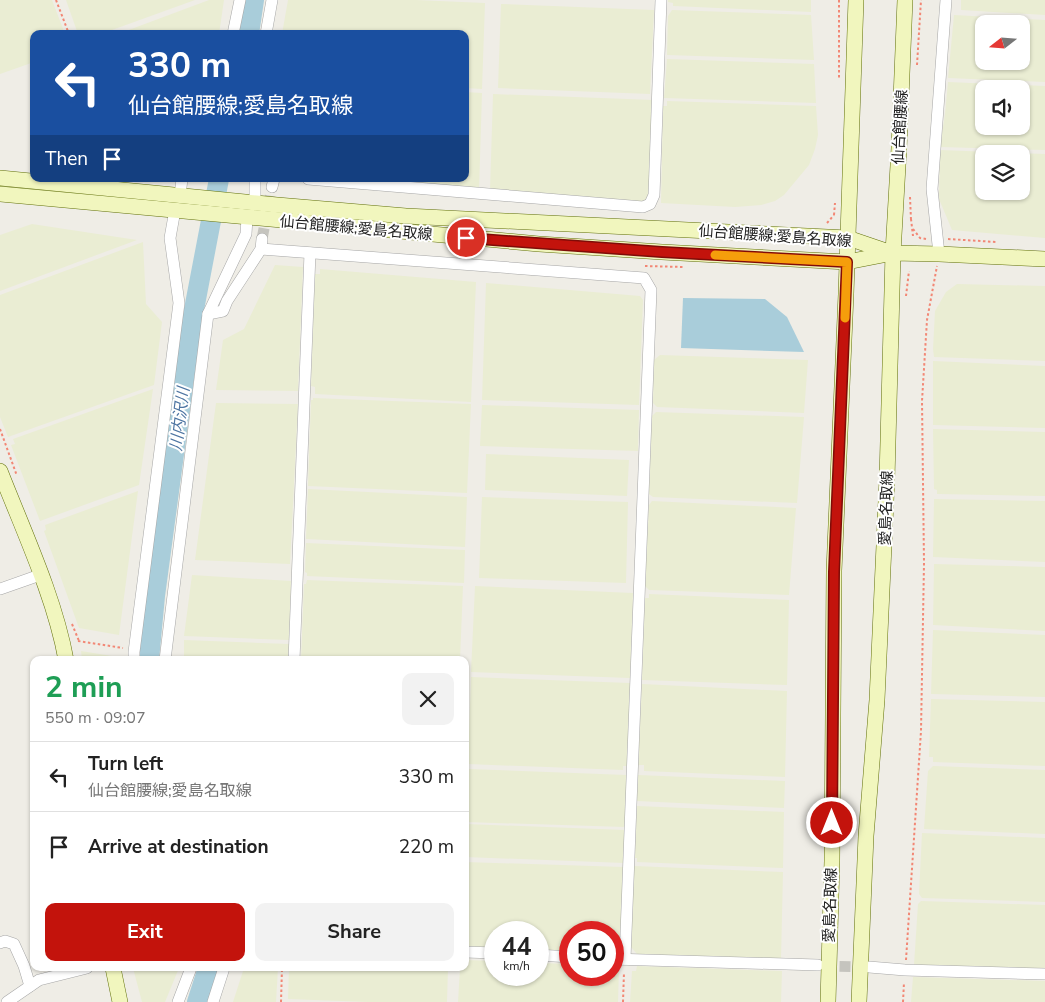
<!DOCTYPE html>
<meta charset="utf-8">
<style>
:root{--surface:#fff;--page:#f2f2f2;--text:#222;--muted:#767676;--line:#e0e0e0;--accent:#c3130c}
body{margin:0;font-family:"Nunito Sans","Noto Sans JP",sans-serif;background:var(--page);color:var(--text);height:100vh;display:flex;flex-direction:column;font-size:19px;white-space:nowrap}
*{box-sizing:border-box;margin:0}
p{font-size:16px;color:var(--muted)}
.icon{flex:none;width:28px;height:28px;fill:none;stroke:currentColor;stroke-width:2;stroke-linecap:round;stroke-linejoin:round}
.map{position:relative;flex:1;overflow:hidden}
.sheet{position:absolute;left:30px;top:656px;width:439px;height:315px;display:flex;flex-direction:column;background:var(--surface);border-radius:10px;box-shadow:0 1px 4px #0004}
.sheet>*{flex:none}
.hud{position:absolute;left:30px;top:30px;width:439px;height:152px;border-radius:10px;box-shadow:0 1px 4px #0004;background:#1a4fa0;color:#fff;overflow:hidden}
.needle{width:32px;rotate:253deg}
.tools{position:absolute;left:975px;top:15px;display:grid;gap:10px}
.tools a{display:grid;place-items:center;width:55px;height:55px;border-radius:10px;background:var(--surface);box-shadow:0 1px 4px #0004;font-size:25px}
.speed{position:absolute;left:484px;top:921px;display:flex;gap:10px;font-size:25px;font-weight:700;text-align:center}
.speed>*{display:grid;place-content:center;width:65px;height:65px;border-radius:50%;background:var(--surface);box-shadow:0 1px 4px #0004;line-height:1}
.speed small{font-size:12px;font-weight:400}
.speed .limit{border:8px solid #d22;background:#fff;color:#111}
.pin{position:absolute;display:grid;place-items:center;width:42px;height:42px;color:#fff;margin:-21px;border:2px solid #fff;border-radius:50%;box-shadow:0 1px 5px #0007}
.me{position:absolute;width:55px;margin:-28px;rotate:0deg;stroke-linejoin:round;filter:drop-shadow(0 0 4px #0008)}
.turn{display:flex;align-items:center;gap:18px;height:105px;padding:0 15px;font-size:22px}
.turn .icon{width:65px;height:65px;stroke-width:2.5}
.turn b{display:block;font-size:35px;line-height:42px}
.then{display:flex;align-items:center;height:48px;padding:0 15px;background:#0003;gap:10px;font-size:19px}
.round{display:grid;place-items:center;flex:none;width:52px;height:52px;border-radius:10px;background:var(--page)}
.head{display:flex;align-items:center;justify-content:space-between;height:85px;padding:0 15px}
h1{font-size:30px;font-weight:700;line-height:38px;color:#1e9e55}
.action{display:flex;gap:10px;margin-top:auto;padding:10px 15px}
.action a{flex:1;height:58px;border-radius:10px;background:var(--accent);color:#fff;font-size:20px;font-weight:700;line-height:58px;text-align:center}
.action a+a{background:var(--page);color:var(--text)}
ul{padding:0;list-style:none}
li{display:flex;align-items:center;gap:15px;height:70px;padding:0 15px;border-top:1px solid var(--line)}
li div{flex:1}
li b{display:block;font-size:19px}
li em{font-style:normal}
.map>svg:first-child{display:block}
.farmland{fill:#eaedd3;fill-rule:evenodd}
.water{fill:#a9cdda}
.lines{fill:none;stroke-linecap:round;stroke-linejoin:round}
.river{stroke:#a9cdda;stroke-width:20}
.street-tunnel{stroke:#c5c4be;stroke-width:11;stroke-dasharray:11 5.5;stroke-linecap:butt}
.street-casing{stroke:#a6a6a6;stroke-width:12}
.secondary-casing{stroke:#62710b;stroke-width:16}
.path{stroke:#f28775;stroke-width:2;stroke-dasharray:2.5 2.5;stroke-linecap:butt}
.street{stroke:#fff;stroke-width:11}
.secondary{stroke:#f1f6be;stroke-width:15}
.route-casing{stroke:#7f0c08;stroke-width:12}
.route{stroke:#c3130c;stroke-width:9}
.slow{stroke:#f59e0b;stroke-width:9}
.labels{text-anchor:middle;stroke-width:4;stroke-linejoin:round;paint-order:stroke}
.street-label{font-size:15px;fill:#1f1f1f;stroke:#fff}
.water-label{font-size:16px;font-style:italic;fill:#4e75a2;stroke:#fff}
</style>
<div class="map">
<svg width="1045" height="1002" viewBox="0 0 1045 1002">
<rect width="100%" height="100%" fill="#efede6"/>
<!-- farmland -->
<g class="farmland">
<path d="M0,0H52L65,34H34V62L0,74Z"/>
<path d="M66,0H195L101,34H78Z"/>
<path d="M209,0H224L219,34H118Z"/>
<path d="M288,0H416L485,3L482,89L465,88V34H282Z"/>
<path d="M668,0H811V12L673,6V3L668,2Z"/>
<path d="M961,0H1045V15L961,10Z"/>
<path d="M501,4L654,10L650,94L498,88Z"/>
<path d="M672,10L811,15L814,60L667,55L668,16Z"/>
<path d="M954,15L1045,20V82L948,78ZM984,24H1021V61H984Z"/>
<path d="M667,59L814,64L816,103L664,98Z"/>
<path d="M948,82L1045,86V150L940,147L945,114ZM984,89H1021V126H984Z"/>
<path d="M465,92L482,93L479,191L351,179H465Z"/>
<path d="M493,94L654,100L650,196L643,203L490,190Z"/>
<path d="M667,101L816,106L818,135L815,149L809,165L784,195L775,201L761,205L735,207L661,203L663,106H667Z"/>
<path d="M940,150L1045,154V238L952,230L939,199ZM984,154H1021V191H984Z"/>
<path d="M32,224L137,240L0,291V235Z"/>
<path d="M143,242L146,304L162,322L154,385L8,437L0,417V295Z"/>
<path d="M275,265L303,267L298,391L216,390L223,340L244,329Z"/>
<path d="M320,269L476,282L471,402L315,394V387L311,386L315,274H320Z"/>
<path d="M486,283L640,296L643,300L639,405L482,400Z"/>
<path d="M957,284L1045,286V361L934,357L933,349L935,311L946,292Z"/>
<path d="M660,355L808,360L804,413L657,407L653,403L654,360Z"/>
<path d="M933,361L1045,366V428L933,425Z"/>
<path d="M153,389L139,485L40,521L11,445L15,444L13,439Z"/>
<path d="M313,398L471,404L467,493L308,486L311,400H313Z"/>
<path d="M216,403L298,404L290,564L195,560Z"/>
<path d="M482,405L639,410L638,451L480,446Z"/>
<path d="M656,412L804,417L797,503L653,497L649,494L652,416Z"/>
<path d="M933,429L1045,432V496L937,494V490L934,489Z"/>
<path d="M486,454L629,460L627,496L485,490Z"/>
<path d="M308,489L467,497L465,547L306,539Z"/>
<path d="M138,491L119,635L79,628L44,531L46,530L45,525Z"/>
<path d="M482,497L628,502L626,583L479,578Z"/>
<path d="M934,499L1045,501V562L933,557Z"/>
<path d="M652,501L796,508L789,595L649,590L645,586L649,505Z"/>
<path d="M306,543L465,550L464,583L307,576V573L305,572Z"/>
<path d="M934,564L1045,567V631L933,625Z"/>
<path d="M192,575L291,581L289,640L184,636Z"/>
<path d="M307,580L463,586L460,660H301L304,584H306Z"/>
<path d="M475,586L633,593L630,678L471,672Z"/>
<path d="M649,594L789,600L787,685L642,680L645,598H649Z"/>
<path d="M933,630L1045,635V697L931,694Z"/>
<path d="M184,640L289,644L288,660H184Z"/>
<path d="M81,651L124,658L125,660H82Z"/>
<path d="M471,677L630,683L627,766H623V770L468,764Z"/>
<path d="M642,684L787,691L785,777L644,771V765H638Z"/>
<path d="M931,699L1045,702V766L933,762V757H929Z"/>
<path d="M933,766L1045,770V834L924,829L928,771Z"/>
<path d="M468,769L627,775L625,827L466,822Z"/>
<path d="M638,775L785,781L784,808L637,801Z"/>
<path d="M637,806L784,812L783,868L637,862V858H635Z"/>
<path d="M466,824L625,830L624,863L465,857Z"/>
<path d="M922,833L1045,838V902L922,898L919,894Z"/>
<path d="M465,862L623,867L621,949L616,952H613L612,932H570V951L538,949V932H495V948L465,947Z"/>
<path d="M634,866L783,872L781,959L637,954L631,947Z"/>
<path d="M921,901L1045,905V970L914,965L918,904Z"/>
<path d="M465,960L495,961V975H538V963L570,964V975H612L613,965L617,966L619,969L618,1002H458L460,968H465Z"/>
<path d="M637,966L782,971L781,1002H630L632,971H636Z"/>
<path d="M133,968H179L165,1002H142Z"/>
<path d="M244,968H278L276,1002H233Z"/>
<path d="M289,968H448L447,1002H368L288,999Z"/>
<path d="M913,977L1045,981V1002H911Z"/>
</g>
<!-- water -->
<path class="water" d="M683,298L765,299L787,317L804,352L681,348Z"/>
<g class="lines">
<!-- river -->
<g class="river">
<path d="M249,34L254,0"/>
<path d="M149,660L155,596L192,320L219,179"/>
<path d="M197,1002L208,968"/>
</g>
<!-- street-tunnel -->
<g class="street-tunnel">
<path d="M262,239L272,187"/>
<path d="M823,966L867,967"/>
</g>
<!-- street casing -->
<g class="street-casing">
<g id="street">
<path d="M233,34L240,0"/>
<path d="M266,34L272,0"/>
<path d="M308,179L643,207L650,204L654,195L661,0"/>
<path d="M272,187L274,179"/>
<path d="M180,195L182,179"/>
<path d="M255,203V179"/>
<path d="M261,249L644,278L651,290L625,959"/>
<path d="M939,254L932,189L946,0"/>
<path d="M208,314L223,311L227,301L261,249L262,239"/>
<path d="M0,589L40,575"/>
<path d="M134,660V652L179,303L170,238L175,210"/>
<path d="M165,660L208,314L246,234L247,218"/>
<path d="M294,660L310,253"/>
<path d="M0,943L5,941L14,944L24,966L30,986"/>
<path d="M465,952L495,953"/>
<path d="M538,955L570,957"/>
<path d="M612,959L818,965"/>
<path d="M869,967L905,970L1045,974"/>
<path d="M7,1002L39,980L87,968"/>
<path d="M178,1002L191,968"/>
<path d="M213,1002L224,968"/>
</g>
</g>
<!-- secondary casing -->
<g class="secondary-casing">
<g id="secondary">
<path d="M0,178L277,205L406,216L848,238L892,253"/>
<path d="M0,194L539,244L662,252L847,262L893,253L939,254L1045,259"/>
<path d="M0,471C23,530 55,598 66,660"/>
<path d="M113,968L120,1002"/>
<path d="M828,1002L832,861L834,571L846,294L856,0"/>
<path d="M859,1002L866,836L877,700L887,479L893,253L899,148L905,0"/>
</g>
</g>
<!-- path -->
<g class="path">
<path d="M56,0L69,34"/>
<path d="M839,0V80"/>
<path d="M917,65L921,0"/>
<path d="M910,197L911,220"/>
<path d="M834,215L835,203"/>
<path d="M911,219L913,236"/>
<path d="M827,223L834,215"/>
<path d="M913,229L920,238L926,239"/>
<path d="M948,239L996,242"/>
<path d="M645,266L683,267"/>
<path d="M906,296L909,271"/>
<path d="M0,429L17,476"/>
<path d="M72,624L79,641"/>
<path d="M78,641L123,648"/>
<path d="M906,960L921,731L924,563L922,401L927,320L937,266"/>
<path d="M281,1002L282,968"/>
<path d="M623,1002L624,972"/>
<path d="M903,1002L904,982"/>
</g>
<!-- street -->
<use href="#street" class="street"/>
<!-- secondary -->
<use href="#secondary" class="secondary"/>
</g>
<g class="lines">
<!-- route casing -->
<g class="route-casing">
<path id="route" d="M466,238L662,252L847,262L834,572L832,823"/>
</g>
<!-- route -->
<use href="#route" class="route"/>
<!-- slow -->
<path class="slow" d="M715,255L847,262L845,318"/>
</g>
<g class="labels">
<!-- street labels -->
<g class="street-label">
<text transform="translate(900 127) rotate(-87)" y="5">仙台館腰線</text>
<text transform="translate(356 228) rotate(5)" y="5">仙台館腰線;愛島名取線</text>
<text transform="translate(775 236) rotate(4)" y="5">仙台館腰線;愛島名取線</text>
<text transform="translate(886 508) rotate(-88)" y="5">愛島名取線</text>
<text transform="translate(830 905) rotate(-88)" y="5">愛島名取線</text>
</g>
<!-- water labels -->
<g class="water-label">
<text transform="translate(179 419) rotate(-83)" y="6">川内沢川</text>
</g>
</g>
</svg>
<div class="tools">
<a><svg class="needle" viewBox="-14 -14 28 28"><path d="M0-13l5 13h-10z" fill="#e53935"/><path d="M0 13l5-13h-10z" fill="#767676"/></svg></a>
<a><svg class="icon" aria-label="sound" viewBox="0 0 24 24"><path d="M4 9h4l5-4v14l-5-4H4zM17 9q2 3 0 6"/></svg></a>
<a><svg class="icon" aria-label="layers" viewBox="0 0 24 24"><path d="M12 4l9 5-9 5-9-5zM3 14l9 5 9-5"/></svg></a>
</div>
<div class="speed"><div>44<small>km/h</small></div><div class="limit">50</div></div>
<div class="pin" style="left:466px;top:238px;background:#d93025"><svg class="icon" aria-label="arrive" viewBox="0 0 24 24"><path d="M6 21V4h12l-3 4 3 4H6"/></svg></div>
<svg class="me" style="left:832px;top:823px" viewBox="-20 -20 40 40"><circle r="17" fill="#c3130c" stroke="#fff" stroke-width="3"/><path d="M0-11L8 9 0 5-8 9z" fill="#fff"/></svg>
<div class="hud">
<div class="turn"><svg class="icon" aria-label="left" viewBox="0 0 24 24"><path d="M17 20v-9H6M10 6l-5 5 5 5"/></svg><div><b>330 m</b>仙台館腰線;愛島名取線</div></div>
<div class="then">Then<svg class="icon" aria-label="arrive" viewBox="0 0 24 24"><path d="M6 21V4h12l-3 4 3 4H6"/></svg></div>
</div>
<section class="sheet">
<div class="head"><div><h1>2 min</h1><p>550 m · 09:07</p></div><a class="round"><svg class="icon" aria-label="close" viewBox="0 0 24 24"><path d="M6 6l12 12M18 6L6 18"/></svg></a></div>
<ul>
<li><svg class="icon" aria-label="left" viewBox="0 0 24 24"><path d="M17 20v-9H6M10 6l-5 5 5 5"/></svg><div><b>Turn left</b><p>仙台館腰線;愛島名取線</p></div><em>330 m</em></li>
<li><svg class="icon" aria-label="arrive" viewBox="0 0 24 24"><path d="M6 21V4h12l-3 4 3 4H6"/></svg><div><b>Arrive at destination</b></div><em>220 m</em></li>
</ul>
<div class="action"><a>Exit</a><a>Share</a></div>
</section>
</div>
